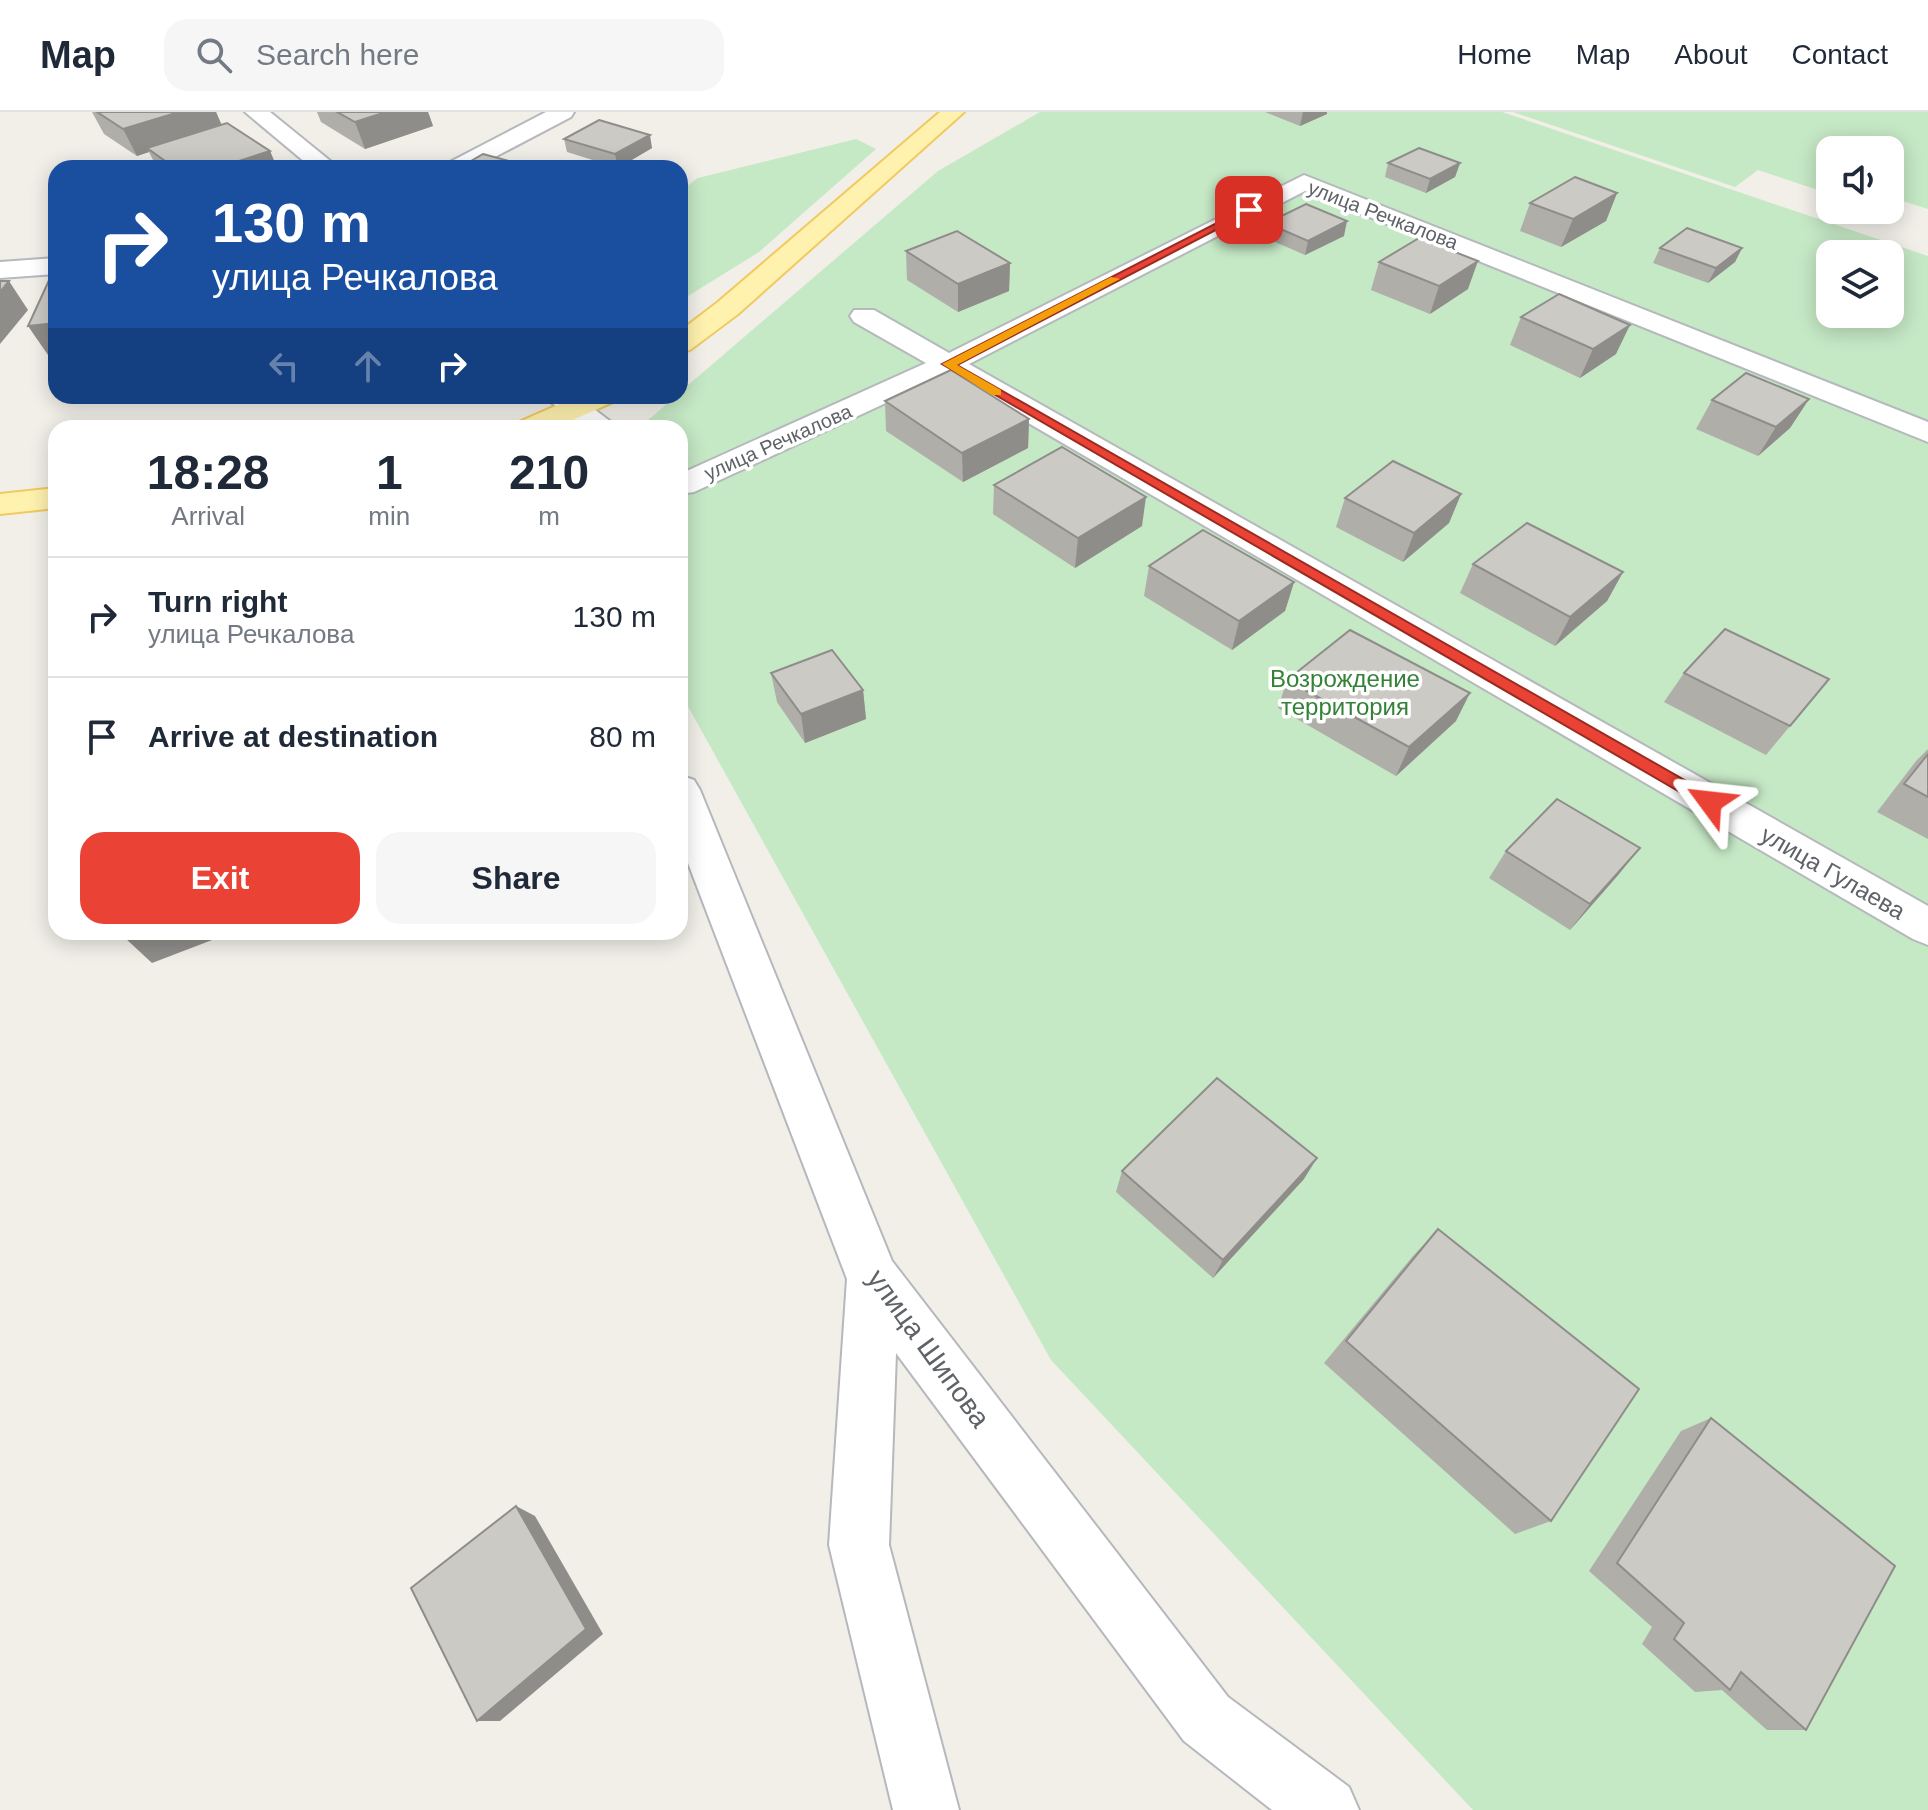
<!DOCTYPE html>
<meta charset="utf-8">
<style>
:root{--surface:#fff;--page:#f6f6f7;--text:#1f2937;--muted:#747a83;--line:#e0e1e3;--accent:#ea4335}
body{margin:0;font-family:Helvetica,sans-serif;background:var(--page);color:var(--text);height:100vh;display:flex;flex-direction:column;font-size:30px;white-space:nowrap}
*{box-sizing:border-box;margin:0}
p{font-size:26px;color:var(--muted)}
.icon{flex:none;width:44px;height:44px;fill:none;stroke:currentColor;stroke-width:2;stroke-linecap:round;stroke-linejoin:round}
.map{position:relative;flex:1;overflow:hidden}
.drawer{position:absolute;left:48px;top:308px;width:640px;height:520px;display:flex;flex-direction:column;background:var(--surface);border-radius:24px;box-shadow:0 4px 20px #0003}
.drawer>*{flex:none}
.top-card{position:absolute;left:48px;top:48px;width:640px;height:244px;border-radius:24px;box-shadow:0 4px 20px #0003;background:#1a4fa0;color:#fff;overflow:hidden}
.tools{position:absolute;left:1816px;top:24px;display:grid;gap:16px}
.tools a{display:grid;place-items:center;width:88px;height:88px;border-radius:16px;background:var(--surface);box-shadow:0 4px 20px #0003;font-size:40px}
.pin{position:absolute;display:grid;place-items:center;width:68px;height:68px;color:#fff;margin:-34px;border-radius:16px;box-shadow:0 4px 12px #0006}
.me{position:absolute;width:88px;margin:-44px;rotate:300deg;stroke-linejoin:round;filter:drop-shadow(0 0 6px #0008)}
.turn{display:flex;align-items:center;gap:28px;height:168px;padding:0 32px;font-size:36px}
.turn .icon{width:104px;height:104px;stroke-width:2.5}
.turn b{display:block;font-size:56px;line-height:68px}
.lanes{display:flex;align-items:center;height:76px;padding:0 32px;background:#0003;justify-content:center;gap:40px;direction:ltr}
.lanes .off{opacity:.35}
.eta{display:flex;justify-content:space-evenly;align-items:center;height:136px;text-align:center}
.eta b{font-size:48px;font-weight:600;line-height:56px}
.cta{display:flex;gap:16px;margin-top:auto;padding:16px 32px}
.cta a{flex:1;height:92px;border-radius:24px;background:var(--accent);color:#fff;font-size:32px;font-weight:600;line-height:92px;text-align:center}
.cta a+a{background:var(--page);color:var(--text)}
ul{padding:0;list-style:none}
li{display:flex;align-items:center;gap:24px;height:120px;padding:0 32px;border-top:2px solid var(--line)}
li div{flex:1}
li b{display:block;font-size:30px}
li em{font-style:normal}
header{display:flex;align-items:center;gap:48px;box-sizing:border-box;height:112px;padding:0 40px;background:var(--surface);border-bottom:2px solid var(--line)}
header strong{font-size:38px}
nav{display:flex;gap:44px;margin-inline-start:auto;font-size:28px}
.search{width:560px;height:72px;background:var(--page);display:flex;align-items:center;gap:20px;box-sizing:border-box;padding:0 28px;border-radius:24px;color:var(--muted);font-size:30px}
.map>svg:first-child{display:block}
.green{fill:#c5e8c5;fill-rule:evenodd}
.lines{fill:none;stroke-linecap:round;stroke-linejoin:round}
.minor-casing{stroke:#b5b8bc;stroke-width:4}
.major-casing{stroke:#f2c960;stroke-width:4}
.minor{fill:#fff;fill-rule:evenodd}
.major{fill:#fff2af;fill-rule:evenodd}
.wall{fill:#afaea9}
.shaded-wall{fill:#8f8d8a}
.building{fill:#cccac5;stroke:#8f8d8a;stroke-width:2}
.route{fill:#ea4335;stroke:#982c22;stroke-width:2}
.slow{fill:#f59e0b}
.labels{text-anchor:middle;stroke-width:7;stroke-linejoin:round;paint-order:stroke}
.far-street-label{font-size:20px;fill:#5f6368;stroke:#fff}
.park-label{font-size:24px;fill:#348238;stroke:#fff}
.street-label{font-size:24px;fill:#5f6368;stroke:#fff}
.near-street-label{font-size:28px;fill:#5f6368;stroke:#fff}
</style>
<header>
<strong>Map</strong>
<div class="search"><svg class="icon" aria-label="search" viewBox="0 0 24 24"><circle cx="10" cy="10" r="6"/><path d="M15 15l6 6"/></svg>Search here</div>
<nav><a>Home</a><a>Map</a><a>About</a><a>Contact</a></nav>
</header>
<div class="map">
<svg width="1928" height="1698" viewBox="0 0 1928 1698">
<rect width="100%" height="100%" fill="#f1efe8"/>
<!-- green -->
<g class="green">
<path d="M1040,0H1502L1928,144V1698H1473L1051,1248L680,580V316H639L676,284H680V280L938,59ZM1830,142H1890V202H1830Z"/>
<path d="M1513,0H1928V97L1890,85V38H1830V82L1758,58L1735,75Z"/>
<path d="M856,27L876,37L759,140L680,189V79L698,66Z"/>
</g>
<g class="lines">
<!-- minor casing -->
<g class="minor-casing">
<g id="minor">
<path d="M245,0H270L339,56H312Z"/>
<path d="M546,0H574L571,5L474,56H444L448,51Z"/>
<path d="M1304,63L1928,310V330L1305,79L969,252L1928,794V833L1913,827L946,263L694,380L680,382V362L926,251L854,210L850,204L854,198H874L949,241Z"/>
<path d="M56,146V162L0,166V150Z"/>
<path d="M543,284H577L619,316H584Z"/>
<path d="M680,663L694,668L700,678L892,1149L1228,1585L1349,1675L1359,1698H1272L1184,1629L896,1241L889,1433L959,1698H893L829,1433L847,1167L680,730Z"/>
</g>
</g>
<!-- major casing -->
<g class="major-casing">
<g id="major">
<path d="M940,0H964L738,202L690,238L680,240V219L718,190Z"/>
<path d="M578,284H618L613,290L555,316H515L519,310Z"/>
<path d="M56,376V396L0,402V382Z"/>
</g>
</g>
<!-- minor -->
<use href="#minor" class="minor"/>
<!-- major -->
<use href="#major" class="major"/>
</g>
<!-- wall -->
<g class="wall">
<path d="M92,0H216L222,13L270,39L277,56H157L149,40L137,44L104,22Z"/>
<path d="M317,0H428L433,14L365,37L321,10Z"/>
<path d="M1265,0H1327V2L1300,14Z"/>
<path d="M564,27L652,36L618,56L567,40Z"/>
<path d="M1388,51H1460L1455,65L1426,81L1385,65Z"/>
<path d="M1617,81L1606,109L1561,135L1520,119L1530,91Z"/>
<path d="M1267,111L1344,124L1305,143L1264,125Z"/>
<path d="M1660,136H1742L1735,150L1708,171L1653,151Z"/>
<path d="M906,139L1010,151L1009,179L958,200L907,168Z"/>
<path d="M1379,150L1468,177L1430,202L1371,178Z"/>
<path d="M1521,205L1616,242L1580,266L1510,233Z"/>
<path d="M1809,287L1790,316L1758,344L1696,317L1712,288Z"/>
<path d="M885,289L1029,307L1028,336L963,370L886,319Z"/>
<path d="M994,373L1142,414L1075,456L993,402Z"/>
<path d="M1461,382L1449,411L1403,450L1336,415L1345,386Z"/>
<path d="M1473,452L1623,460L1607,489L1555,534L1460,481Z"/>
<path d="M1149,454L1294,470L1285,499L1232,538L1144,484Z"/>
<path d="M771,561L863,578L866,607L805,631L777,590Z"/>
<path d="M1684,561L1829,567L1766,643L1664,590Z"/>
<path d="M1287,568L1456,609L1396,664L1278,596Z"/>
<path d="M1928,637V727L1877,700L1916,649Z"/>
<path d="M1506,739L1619,762L1570,818L1489,766Z"/>
<path d="M1122,1059L1304,1067L1213,1166L1116,1080Z"/>
<path d="M1438,1117L1551,1409L1515,1422L1324,1251L1413,1144Z"/>
<path d="M1711,1306L1806,1618H1767L1722,1578L1695,1580L1642,1532L1652,1515L1589,1459L1681,1319Z"/>
</g>
<!-- shaded-wall -->
<g class="shaded-wall">
<path d="M179,0H216L223,17L147,36L149,40L137,44L123,17Z"/>
<path d="M386,0H428L433,14L365,37L355,10Z"/>
<path d="M1303,0H1327V2L1300,14Z"/>
<path d="M650,23L652,36L618,56L615,42Z"/>
<path d="M270,39L277,56H217Z"/>
<path d="M1460,51L1455,65L1426,81L1430,67Z"/>
<path d="M1617,81L1606,109L1561,135L1573,107Z"/>
<path d="M1347,109L1344,124L1305,143L1308,129Z"/>
<path d="M1742,136L1735,150L1708,171L1716,156Z"/>
<path d="M1478,149L1468,177L1430,202L1439,174Z"/>
<path d="M1010,151L1009,179L958,200V172Z"/>
<path d="M9,169L28,198L0,232V180Z"/>
<path d="M56,211V242L48,243L28,214Z"/>
<path d="M1630,213L1616,242L1580,266L1593,237Z"/>
<path d="M1809,287L1790,316L1758,344L1776,315Z"/>
<path d="M1029,307L1028,336L963,370L962,341Z"/>
<path d="M1461,382L1449,411L1403,450L1414,421Z"/>
<path d="M1146,385L1142,414L1075,456L1078,426Z"/>
<path d="M1623,460L1607,489L1555,534L1570,505Z"/>
<path d="M1294,470L1285,499L1232,538L1239,509Z"/>
<path d="M863,578L866,607L805,631L801,602Z"/>
<path d="M1470,581L1456,609L1396,664L1409,635Z"/>
<path d="M1640,736L1619,762L1570,818L1590,792Z"/>
<path d="M141,820H233L152,851L125,826Z"/>
<path d="M1317,1046L1304,1067L1213,1166L1223,1148Z"/>
<path d="M516,1394L535,1404L603,1522L500,1609H477Z"/>
</g>
<!-- building -->
<g class="building">
<path d="M97,0H179L123,17Z"/>
<path d="M337,0H386L355,10Z"/>
<path d="M599,8L650,23L615,42L564,27Z"/>
<path d="M227,11L270,39L217,56H175L147,36Z"/>
<path d="M1419,36L1460,51L1430,67L1388,51Z"/>
<path d="M483,42L535,56H459Z"/>
<path d="M1575,65L1617,81L1573,107L1530,91Z"/>
<path d="M1306,92L1347,109L1308,129L1267,111Z"/>
<path d="M1687,116L1742,136L1716,156L1660,136Z"/>
<path d="M957,119L1010,151L958,172L906,139Z"/>
<path d="M1419,126L1478,149L1439,174L1379,150Z"/>
<path d="M56,163V211L28,214L51,164Z"/>
<path d="M0,169H9L0,180Z"/>
<path d="M1559,182L1630,213L1593,237L1521,205Z"/>
<path d="M951,258L1029,307L962,341L885,289Z"/>
<path d="M1746,261L1809,287L1776,315L1712,288Z"/>
<path d="M1062,335L1146,385L1078,426L994,373Z"/>
<path d="M1393,349L1461,382L1414,421L1345,386Z"/>
<path d="M1527,411L1623,460L1570,505L1473,452Z"/>
<path d="M1203,418L1294,470L1239,509L1149,454Z"/>
<path d="M1725,517L1829,567L1790,614L1684,561Z"/>
<path d="M1350,518L1470,581L1409,635L1287,568Z"/>
<path d="M832,538L863,578L801,602L771,561Z"/>
<path d="M1928,642V685L1904,672Z"/>
<path d="M1557,687L1640,736L1590,792L1506,739Z"/>
<path d="M124,820H141L125,826Z"/>
<path d="M1217,966L1317,1046L1223,1148L1122,1059Z"/>
<path d="M1438,1117L1639,1277L1551,1409L1346,1229Z"/>
<path d="M1711,1306L1895,1454L1806,1618L1741,1560L1730,1578L1674,1527L1684,1511L1617,1451Z"/>
<path d="M516,1394L586,1517L477,1609L411,1476Z"/>
</g>
<!-- route -->
<path class="route" d="M1246,96L1254,98L957,253L1716,686L1718,690L1716,694H1704L942,252Z"/>
<!-- slow -->
<path class="slow" d="M1111,165L1120,167L957,253L1001,278V283H992L942,252Z"/>
<g class="labels">
<!-- far-street labels -->
<g class="far-street-label">
<text transform="translate(1383 103) rotate(21)" y="7">улица Речкалова</text>
<text transform="translate(778 330) rotate(-24)" y="7">улица Речкалова</text>
</g>
<!-- park labels -->
<g class="park-label">
<text x="1345" y="575">Возрождение<tspan x="1345" dy="28">территория</tspan></text>
</g>
<!-- street labels -->
<g class="street-label">
<text transform="translate(1833 761) rotate(30)" y="8">улица Гулаева</text>
</g>
<!-- near-street labels -->
<g class="near-street-label">
<text transform="translate(929 1236) rotate(54)" y="10">улица Шипова</text>
</g>
</g>
</svg>
<div class="tools">
<a><svg class="icon" aria-label="sound" viewBox="0 0 24 24"><path d="M4 9h4l5-4v14l-5-4H4zM17 9q2 3 0 6"/></svg></a>
<a><svg class="icon" aria-label="layers" viewBox="0 0 24 24"><path d="M12 4l9 5-9 5-9-5zM3 14l9 5 9-5"/></svg></a>
</div>
<div class="pin" style="left:1249px;top:98px;background:#d93025"><svg class="icon" aria-label="arrive" viewBox="0 0 24 24"><path d="M6 21V4h12l-3 4 3 4H6"/></svg></div>
<svg class="me" style="left:1710px;top:690px" viewBox="-20 -20 40 40"><path d="M0-17L14 15 0 8-14 15z" fill="#ea4335" stroke="#fff" stroke-width="4"/></svg>
<div class="top-card">
<div class="turn"><svg class="icon" aria-label="right" viewBox="0 0 24 24"><path d="M7 20v-9h11M14 6l5 5-5 5"/></svg><div><b>130 m</b>улица Речкалова</div></div>
<div class="lanes"><svg class="icon off" aria-label="left" viewBox="0 0 24 24"><path d="M17 20v-9H6M10 6l-5 5 5 5"/></svg><svg class="icon off" aria-label="ahead" viewBox="0 0 24 24"><path d="M12 20V5M6 11l6-6 6 6"/></svg><svg class="icon" aria-label="right" viewBox="0 0 24 24"><path d="M7 20v-9h11M14 6l5 5-5 5"/></svg></div>
</div>
<section class="drawer">
<div class="eta">
<div><b>18:28</b><p>Arrival</p></div>
<div><b>1</b><p>min</p></div>
<div><b>210</b><p>m</p></div>
</div>
<ul>
<li><svg class="icon" aria-label="right" viewBox="0 0 24 24"><path d="M7 20v-9h11M14 6l5 5-5 5"/></svg><div><b>Turn right</b><p>улица Речкалова</p></div><em>130 m</em></li>
<li><svg class="icon" aria-label="arrive" viewBox="0 0 24 24"><path d="M6 21V4h12l-3 4 3 4H6"/></svg><div><b>Arrive at destination</b></div><em>80 m</em></li>
</ul>
<div class="cta"><a>Exit</a><a>Share</a></div>
</section>
</div>
